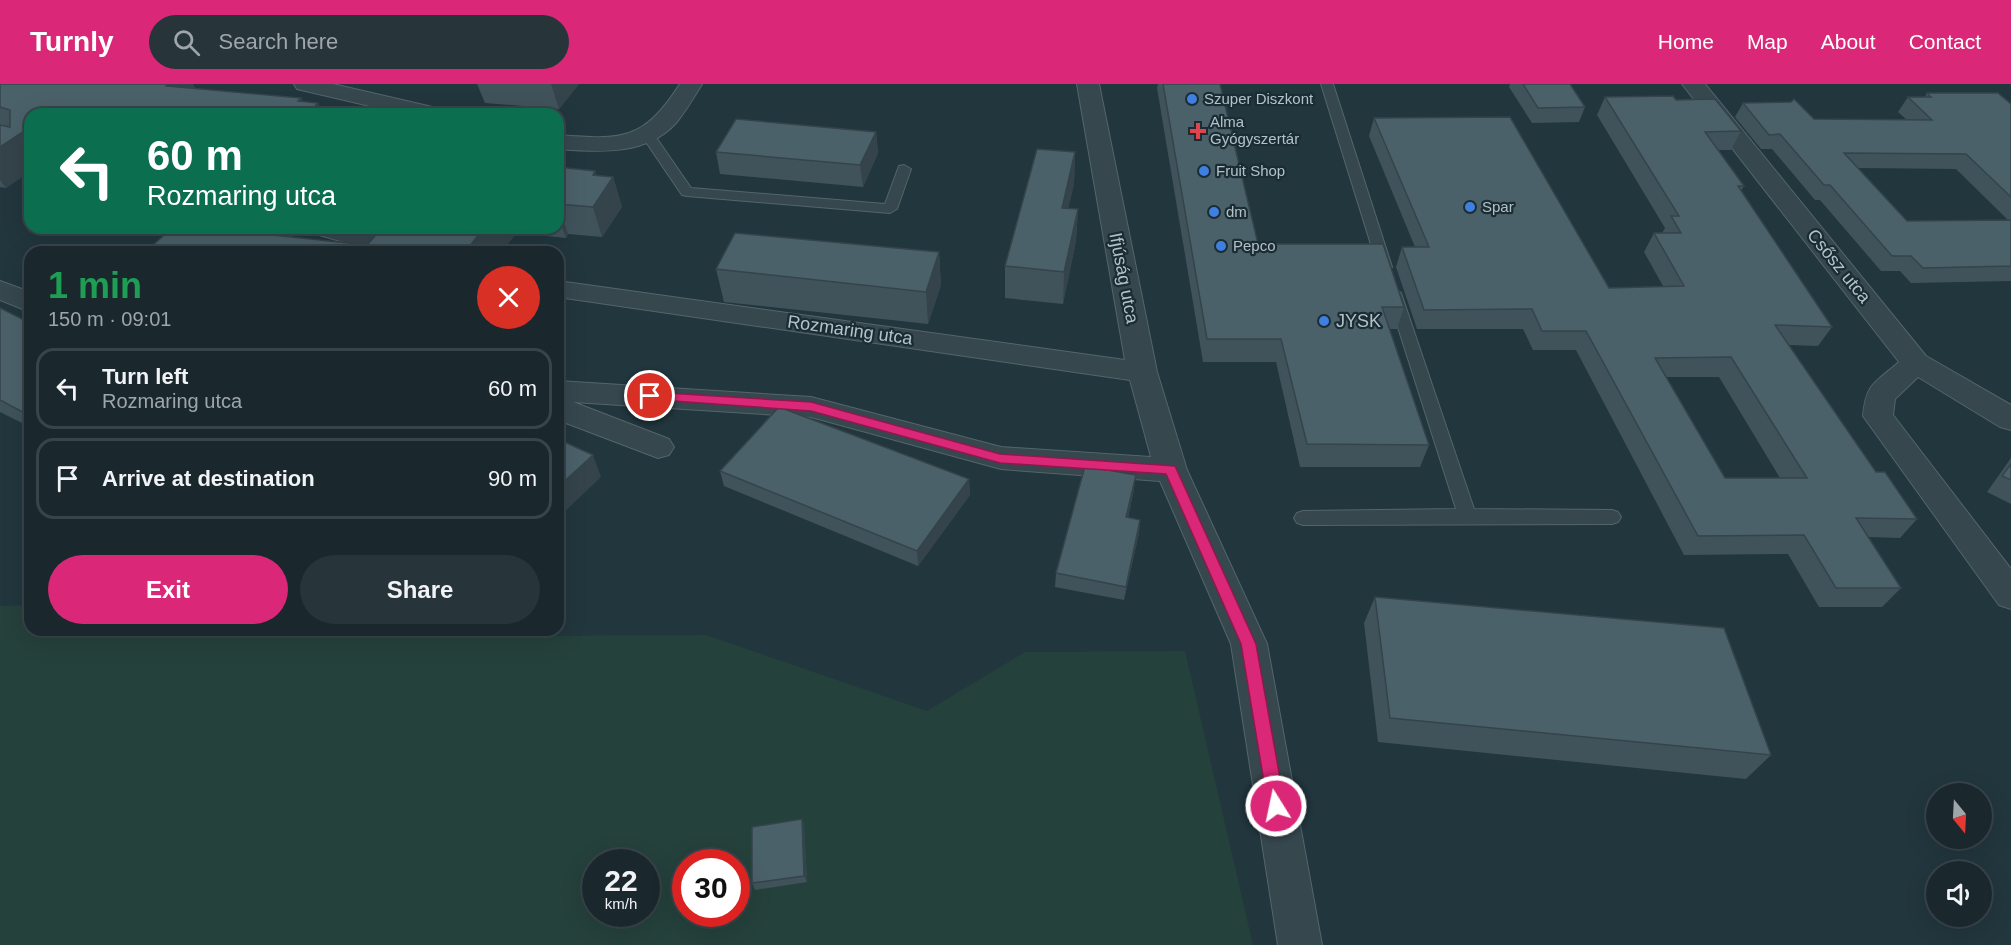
<!DOCTYPE html>
<meta charset="utf-8">
<style>
:root{--surface:#1a282e;--page:#27343a;--text:#f1f3f6;--muted:#9fa6aa;--line:#38444a;--accent:#db2777}
body{margin:0;font-family:Helvetica,sans-serif;background:var(--page);color:var(--text);height:100vh;display:flex;flex-direction:column;font-size:22px;white-space:nowrap}
*{box-sizing:border-box;margin:0}
p{font-size:20px;color:var(--muted)}
.icon{flex:none;width:33px;height:33px;fill:none;stroke:currentColor;stroke-width:2;stroke-linecap:round;stroke-linejoin:round}
.map{position:relative;flex:1;overflow:hidden}
.side{position:absolute;left:24px;top:162px;width:540px;height:390px;display:flex;flex-direction:column;background:var(--surface);border-radius:18px;box-shadow:0 6px 24px #0002,0 0 0 2px var(--line)}
.side>*{flex:none}
.banner{position:absolute;left:24px;top:24px;width:540px;height:126px;border-radius:18px;box-shadow:0 6px 24px #0002,0 0 0 2px var(--line);background:#0b6e4f;color:#fff;overflow:hidden}
.needle{width:39px;rotate:162deg}
.controls{position:absolute;left:1926px;top:699px;display:grid;gap:12px}
.controls a{display:grid;place-items:center;width:66px;height:66px;border-radius:50%;background:var(--surface);box-shadow:0 6px 24px #0002,0 0 0 2px var(--line);font-size:30px}
.speed{position:absolute;left:582px;top:765px;display:flex;gap:12px;font-size:30px;font-weight:700;text-align:center}
.speed>*{display:grid;place-content:center;width:78px;height:78px;border-radius:50%;background:var(--surface);box-shadow:0 6px 24px #0002,0 0 0 2px var(--line);line-height:1}
.speed small{font-size:15px;font-weight:400}
.speed .limit{border:9px solid #d22;background:#fff;color:#111}
.pin{position:absolute;display:grid;place-items:center;width:51px;height:51px;color:#fff;margin:-26px;border:3px solid #fff;border-radius:50%;box-shadow:0 2px 6px #0007}
.me{position:absolute;width:66px;margin:-33px;rotate:350deg;stroke-linejoin:round;filter:drop-shadow(0 0 4px #0008)}
.turn{display:flex;align-items:center;gap:21px;height:126px;padding:0 24px;font-size:27px}
.turn .icon{width:78px;height:78px;stroke-width:2.5}
.turn b{display:block;font-size:42px;line-height:51px}
.round{display:grid;place-items:center;flex:none;width:63px;height:63px;border-radius:32px;background:var(--page)}
.summary{display:flex;align-items:center;justify-content:space-between;height:102px;padding:0 24px}
h1{font-size:36px;font-weight:800;line-height:45px;color:#1e9e55}
.cta{display:flex;gap:12px;margin-top:auto;padding:12px 24px}
.cta a{flex:1;height:69px;border-radius:36px;background:var(--accent);color:#fff;font-size:24px;font-weight:800;line-height:69px;text-align:center}
.cta a+a{background:var(--page);color:var(--text)}
ul{padding:0;list-style:none}
li{display:flex;align-items:center;gap:18px;height:81px;margin:0 12px 9px;padding:0 12px;border:3px solid var(--line);border-radius:18px}
li div{flex:1}
li b{display:block;font-size:22px}
li em{font-style:normal}
header{display:flex;align-items:center;gap:36px;box-sizing:border-box;height:84px;padding:0 30px;background:var(--accent);color:#fff}
header strong{font-size:28px}
nav{display:flex;gap:33px;margin-inline-start:auto;font-size:21px}
.search{width:420px;height:54px;background:var(--page);display:flex;align-items:center;gap:15px;box-sizing:border-box;padding:0 21px;border-radius:33px;color:var(--muted);font-size:22px}
.map>svg:first-child{display:block}
.green{fill:#25413c;fill-rule:evenodd}
.lines{fill:none;stroke-linecap:round;stroke-linejoin:round}
.lane-casing{stroke:#54656c;stroke-width:2}
.street-casing{stroke:#54656c;stroke-width:2}
.lane{fill:#36474e;fill-rule:evenodd}
.street{fill:#36474e;fill-rule:evenodd}
.wall{fill:#40535b;fill-rule:evenodd}
.shaded-wall{fill:#34444a}
.building{fill:#4b616a;stroke:#34444a;stroke-width:1.5;fill-rule:evenodd}
.route{fill:#db2777;stroke:#8e194d;stroke-width:1.5}
.shop-dot{fill:#3f7fe0;stroke:#1b2c33;stroke-width:2}
.health-dot{fill:#e0444e;stroke:#1b2c33;stroke-width:2}
.labels{text-anchor:middle;stroke-width:4.5;stroke-linejoin:round;paint-order:stroke}
.far-poi-label{font-size:15px;fill:#b2c2ca;stroke:#1b2c33;text-anchor:start}
.street-label{font-size:18px;fill:#b2c2ca;stroke:#1b2c33}
.poi-label{font-size:18px;fill:#b2c2ca;stroke:#1b2c33;text-anchor:start}
</style>
<header>
<strong>Turnly</strong>
<div class="search"><svg class="icon" aria-label="search" viewBox="0 0 24 24"><circle cx="10" cy="10" r="6"/><path d="M15 15l6 6"/></svg>Search here</div>
<nav><a>Home</a><a>Map</a><a>About</a><a>Contact</a></nav>
</header>
<div class="map">
<svg width="2011" height="861" viewBox="0 0 2011 861">
<rect width="100%" height="100%" fill="#22363e"/>
<!-- green -->
<path class="green" d="M30,521V546H502L511,552L706,551L927,627L1025,568L1185,567L1253,861H0V522ZM596,778H646V830H596ZM686,778H736V830H686Z"/>
<g class="lines">
<!-- lane casing -->
<g class="lane-casing">
<g id="lane">
<path d="M1321,0H1333L1392,183L1390,186L1385,187L1378,183Z"/>
<path d="M648,48L653,49L691,104L885,120L899,82L904,81L911,85L897,125L890,129L687,112L682,111L642,52Z"/>
<path d="M1394,204L1401,209L1474,425L1612,426L1618,428L1621,433L1618,438L1612,440L1303,441L1297,439L1294,434L1297,429L1303,427L1456,425L1387,209Z"/>
</g>
</g>
<!-- street casing -->
<g class="street-casing">
<g id="street">
<path d="M294,0H333L441,25L444,30H404L297,5Z"/>
<path d="M680,0H702C694,13 686,27 676,39C646,72 599,68 558,65V51C623,56 643,57 680,0Z"/>
<path d="M1077,0H1099L1157,288L1187,386L1267,560L1322,861H1278L1231,560L1160,397L1001,385L811,333L573,318L669,355L674,363L669,371L658,374L558,336V297L811,313L1001,363L1151,373L1130,296L558,213V197L1125,276Z"/>
<path d="M1682,0H1705L1926,272L2011,321V346L2000,343L1918,293L1895,315L1893,331L2011,485V525L1999,521L1863,332C1866,299 1875,299 1899,278Z"/>
<path d="M308,144H350L418,162L422,168H379L312,149Z"/>
<path d="M0,197L30,208V228L0,216Z"/>
</g>
</g>
<!-- lane -->
<use href="#lane" class="lane"/>
<!-- street -->
<use href="#street" class="street"/>
</g>
<!-- wall -->
<g class="wall">
<path d="M0,0L196,5L301,14L303,18L324,30H30L6,104L0,103Z"/>
<path d="M477,0H579L559,25L485,19Z"/>
<path d="M1158,0H1220L1258,160L1404,223L1397,245H1389L1429,361L1420,383H1300L1276,278H1203L1157,4Z"/>
<path d="M1510,0H1570L1585,23L1579,38L1532,39L1509,3Z"/>
<path d="M1927,9L2011,20V197L1911,199L1900,187H1881L1820,116H1815L1772,65H1761L1735,33L1743,19L1814,35L1907,36L1898,28L1908,13H1925ZM1858,84L1956,85L2008,136L1907,137Z"/>
<path d="M1605,13L1741,47L1731,66H1718L1744,102L1741,107L1832,243L1818,262L1789,261L1876,388L1917,435L1900,454L1868,453L1901,504L1882,523H1819L1788,470L1684,471L1576,266H1533L1523,245H1417L1396,183L1402,163H1415L1369,52L1374,34L1609,204L1663,202L1644,168L1654,149H1662L1665,144L1597,31ZM1666,293H1719L1780,394H1725Z"/>
<path d="M876,48L878,69L863,103L720,90L716,68Z"/>
<path d="M1075,68L1074,100L1068,124L1078,125L1076,157L1063,220L1005,214V182Z"/>
<path d="M558,83L597,91L613,93L622,123L602,153L568,150L566,154L516,149L502,168H157L153,161L172,144H288L293,153L367,161L382,144H558Z"/>
<path d="M939,168L941,201L928,240L724,218L716,185Z"/>
<path d="M0,224L30,239V343L0,328Z"/>
<path d="M2011,374V420L1987,408Z"/>
<path d="M720,387L969,395L970,411L918,482L724,402Z"/>
<path d="M1134,405L1128,434L1140,436L1139,449L1124,516L1055,503L1056,489Z"/>
<path d="M1375,513L1771,671L1746,695L1378,658L1364,539Z"/>
<path d="M802,735L804,742L807,798L755,806L752,799Z"/>
</g>
<!-- shaded-wall -->
<g class="shaded-wall">
<path d="M168,0H193L202,16L166,2Z"/>
<path d="M551,0H579L559,25Z"/>
<path d="M301,14L309,28L318,19L324,30H304L298,17Z"/>
<path d="M58,25L61,30H51Z"/>
<path d="M30,43V88L6,104L0,96V63Z"/>
<path d="M876,48L878,69L863,103L860,81Z"/>
<path d="M1075,68L1074,100L1061,156L1062,124Z"/>
<path d="M595,87L602,109L613,93L622,123L602,153L593,123V91Z"/>
<path d="M558,121L568,150L566,154L558,132Z"/>
<path d="M1078,125L1076,157L1063,220L1064,188Z"/>
<path d="M280,144H288L302,168L272,151Z"/>
<path d="M484,144H514L516,149L502,168H465Z"/>
<path d="M939,168L941,201L928,240L926,208Z"/>
<path d="M593,371L601,393L558,434V403Z"/>
<path d="M1136,391L1134,405L1125,447L1126,433Z"/>
<path d="M969,395L970,411L918,482L917,467Z"/>
<path d="M1140,436L1139,449L1124,516L1126,503Z"/>
<path d="M802,735L804,742L807,798L804,792Z"/>
</g>
<!-- building -->
<g class="building">
<path d="M0,0H168L166,2L301,14L298,17L318,19L307,30H115L58,25L51,30H30V43L0,63V41L10,43V26L0,23Z"/>
<path d="M1163,0H1220L1258,160H1383L1404,223H1382L1429,361L1307,360L1281,255H1207Z"/>
<path d="M1523,0H1570L1585,23L1538,24Z"/>
<path d="M1927,9H1998L2011,20V113L1966,70L1844,69L1907,137L2011,136V182L1923,184L1911,172H1892L1830,101H1824L1780,50L1769,51L1743,19L1791,18L1794,15L1814,35L1932,36L1908,13H1931Z"/>
<path d="M1673,12L1676,16L1715,15L1741,47L1705,48L1744,102H1738L1832,243L1775,241L1876,388H1885L1917,435L1856,434L1901,504H1836L1804,451L1698,452L1586,247H1542L1532,225L1424,226L1402,163H1429L1374,34L1510,33L1609,204L1684,202L1654,149H1681L1671,132H1679L1605,13ZM1731,273L1807,394H1725L1655,274Z"/>
<path d="M736,35L876,48L860,81L716,68Z"/>
<path d="M1037,65L1075,68L1062,124L1078,125L1064,188L1005,182Z"/>
<path d="M558,83L595,87L593,91L613,93L593,123L558,120Z"/>
<path d="M172,144H280L272,151L367,161L382,144H484L465,168H255L260,164L255,168H214L153,161Z"/>
<path d="M735,149L939,168L926,208L716,185Z"/>
<path d="M0,224L30,239V332L0,316Z"/>
<path d="M779,323L969,395L917,467L720,387Z"/>
<path d="M558,355L593,371L558,403Z"/>
<path d="M2011,380V396L2002,392Z"/>
<path d="M1085,382L1136,391L1126,433L1140,436L1126,503L1056,489Z"/>
<path d="M1375,513L1724,544L1771,671L1390,634Z"/>
<path d="M802,735L804,792L752,799V743Z"/>
</g>
<!-- route -->
<path class="route" d="M650,308L811,318L1000,370L1175,382L1256,560L1285,722L1282,728L1276,730L1270,728L1268,722L1241,560L1166,390L1000,379L811,327L645,315L644,312L645,309Z"/>
<!-- markers -->
<g class="shop-dot">
<circle cx="1192" cy="15" r="6"/>
<circle cx="1204" cy="87" r="6"/>
<circle cx="1470" cy="123" r="6"/>
<circle cx="1214" cy="128" r="6"/>
<circle cx="1221" cy="162" r="6"/>
<circle cx="1324" cy="237" r="6"/>
</g>
<path class="health-dot" d="M1195 38h6v6h6v6h-6v6h-6v-6h-6v-6h6z"/>
<g class="labels">
<!-- far-poi labels -->
<g class="far-poi-label">
<text x="1204" y="20">Szuper Diszkont</text>
<text x="1210" y="43">Alma<tspan x="1210" dy="17">Gyógyszertár</tspan></text>
<text x="1216" y="92">Fruit Shop</text>
<text x="1482" y="128">Spar</text>
<text x="1226" y="133">dm</text>
<text x="1233" y="167">Pepco</text>
</g>
<!-- street labels -->
<g class="street-label">
<text transform="translate(1839 182) rotate(51)" y="6">Csősz utca</text>
<text transform="translate(1124 194) rotate(79)" y="6">Ifjúság utca</text>
<text transform="translate(850 246) rotate(8)" y="6">Rozmaring utca</text>
</g>
<!-- poi labels -->
<g class="poi-label">
<text x="1336" y="243">JYSK</text>
</g>
</g>
</svg>
<div class="controls">
<a><svg class="needle" viewBox="-14 -14 28 28"><path d="M0-13l5 13h-10z" fill="#e53935"/><path d="M0 13l5-13h-10z" fill="#9fa6aa"/></svg></a>
<a><svg class="icon" aria-label="sound" viewBox="0 0 24 24"><path d="M4 9h4l5-4v14l-5-4H4zM17 9q2 3 0 6"/></svg></a>
</div>
<div class="speed"><div>22<small>km/h</small></div><div class="limit">30</div></div>
<div class="pin" style="left:650px;top:312px;background:#d93025"><svg class="icon" aria-label="arrive" viewBox="0 0 24 24"><path d="M6 21V4h12l-3 4 3 4H6"/></svg></div>
<svg class="me" style="left:1276px;top:722px" viewBox="-20 -20 40 40"><circle r="17" fill="#db2777" stroke="#fff" stroke-width="3"/><path d="M0-11L8 9 0 5-8 9z" fill="#fff"/></svg>
<div class="banner">
<div class="turn"><svg class="icon" aria-label="left" viewBox="0 0 24 24"><path d="M17 20v-9H6M10 6l-5 5 5 5"/></svg><div><b>60 m</b>Rozmaring utca</div></div>
</div>
<section class="side">
<div class="summary"><div><h1>1 min</h1><p>150 m · 09:01</p></div><a class="round" style="background:#d93025;color:#fff"><svg class="icon" aria-label="close" viewBox="0 0 24 24"><path d="M6 6l12 12M18 6L6 18"/></svg></a></div>
<ul>
<li><svg class="icon" aria-label="left" viewBox="0 0 24 24"><path d="M17 20v-9H6M10 6l-5 5 5 5"/></svg><div><b>Turn left</b><p>Rozmaring utca</p></div><em>60 m</em></li>
<li><svg class="icon" aria-label="arrive" viewBox="0 0 24 24"><path d="M6 21V4h12l-3 4 3 4H6"/></svg><div><b>Arrive at destination</b></div><em>90 m</em></li>
</ul>
<div class="cta"><a>Exit</a><a>Share</a></div>
</section>
</div>
